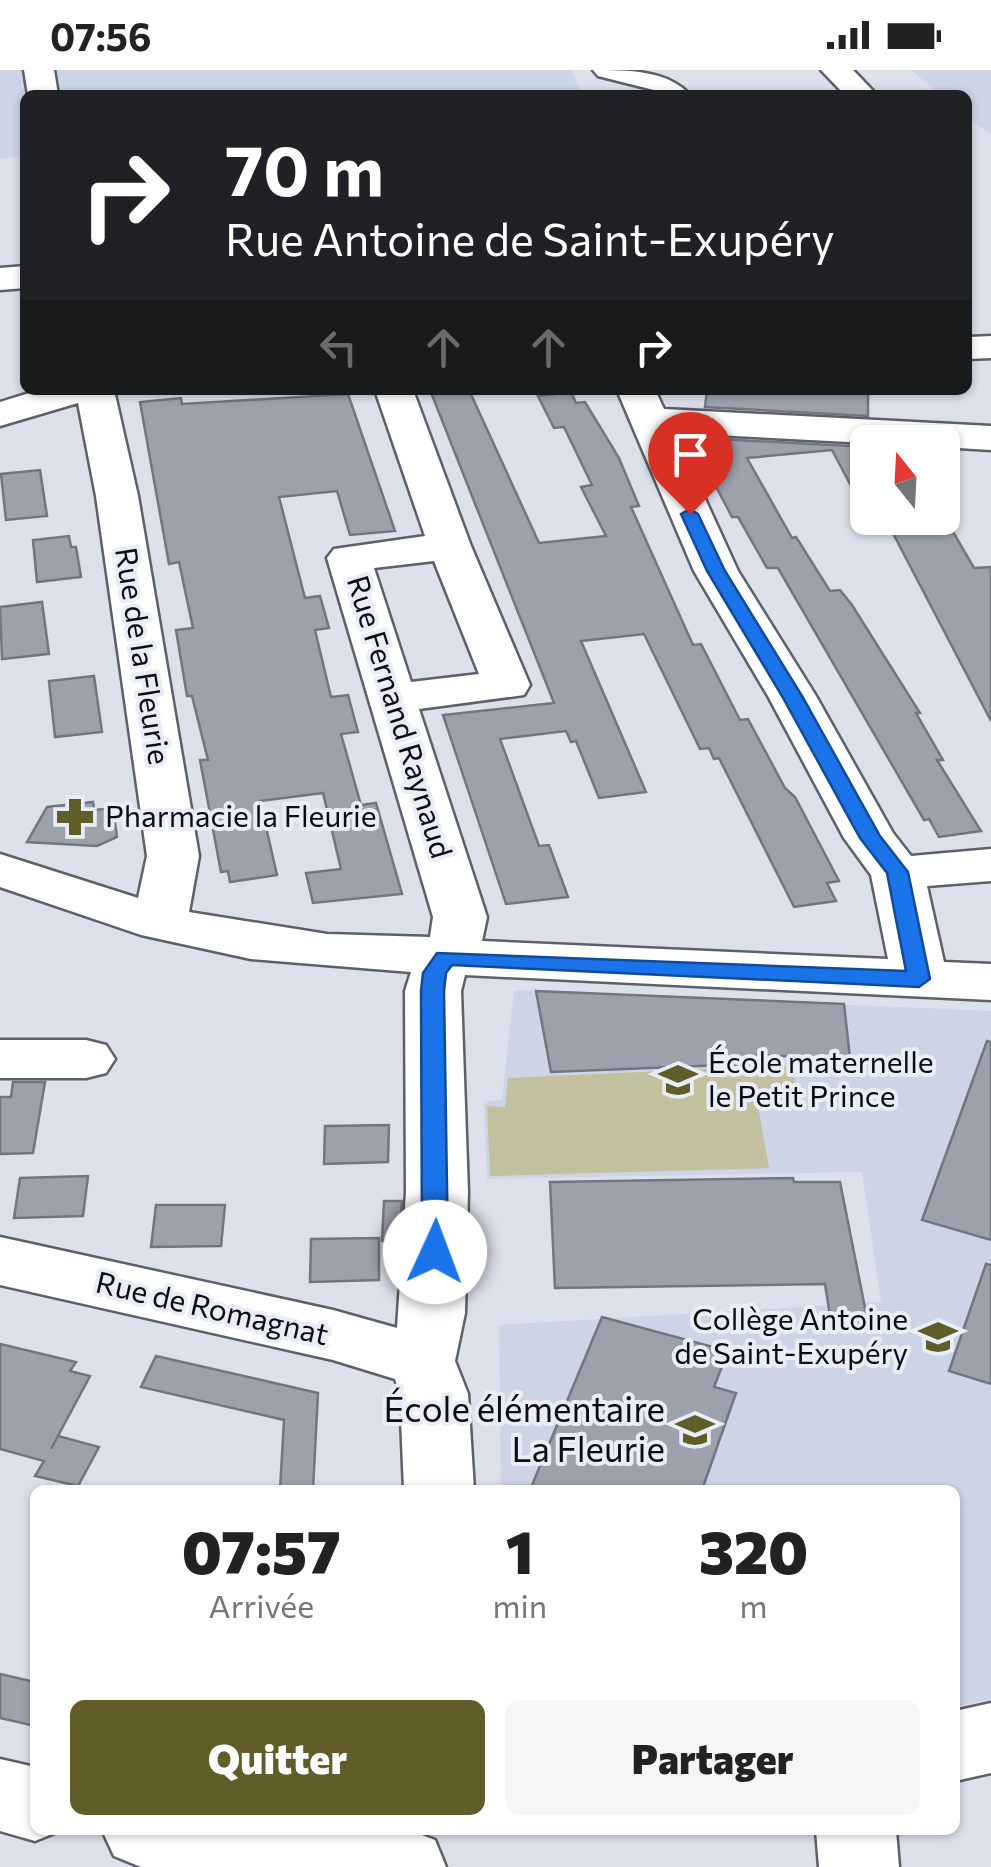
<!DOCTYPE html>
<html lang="fr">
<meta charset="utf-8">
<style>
:root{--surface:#fff;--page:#f6f6f6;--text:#222;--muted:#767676;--accent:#615d29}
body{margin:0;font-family:Commissioner,sans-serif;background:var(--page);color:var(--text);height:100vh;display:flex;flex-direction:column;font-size:38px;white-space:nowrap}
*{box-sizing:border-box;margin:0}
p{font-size:32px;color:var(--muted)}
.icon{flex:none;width:55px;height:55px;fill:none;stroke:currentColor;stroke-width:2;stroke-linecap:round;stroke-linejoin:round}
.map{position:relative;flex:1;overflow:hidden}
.details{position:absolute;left:30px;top:1415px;width:930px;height:350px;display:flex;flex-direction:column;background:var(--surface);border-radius:15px;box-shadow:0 2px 8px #0004}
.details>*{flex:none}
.guide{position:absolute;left:20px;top:20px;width:952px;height:305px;border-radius:15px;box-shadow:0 2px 8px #0004;background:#202124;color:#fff;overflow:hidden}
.needle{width:65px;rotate:342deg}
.controls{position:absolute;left:850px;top:355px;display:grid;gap:20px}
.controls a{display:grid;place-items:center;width:110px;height:110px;border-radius:15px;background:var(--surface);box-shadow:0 2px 8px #0004;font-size:50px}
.pin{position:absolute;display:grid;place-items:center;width:85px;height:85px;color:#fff;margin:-102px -42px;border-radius:50% 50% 50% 0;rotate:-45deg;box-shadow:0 0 10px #0007}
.pin .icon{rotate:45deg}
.me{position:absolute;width:110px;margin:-55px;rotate:2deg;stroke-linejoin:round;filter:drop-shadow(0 0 8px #0008)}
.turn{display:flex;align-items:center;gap:35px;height:210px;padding:0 40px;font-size:45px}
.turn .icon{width:130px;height:130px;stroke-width:2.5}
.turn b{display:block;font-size:70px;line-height:85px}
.lanes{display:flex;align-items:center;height:95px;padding:0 40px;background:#0003;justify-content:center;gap:50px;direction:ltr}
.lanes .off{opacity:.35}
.eta{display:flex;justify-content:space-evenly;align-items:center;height:170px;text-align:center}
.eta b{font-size:60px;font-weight:800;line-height:70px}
.cta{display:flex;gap:20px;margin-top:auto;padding:20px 40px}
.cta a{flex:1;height:115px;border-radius:15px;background:var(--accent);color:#fff;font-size:40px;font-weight:800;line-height:115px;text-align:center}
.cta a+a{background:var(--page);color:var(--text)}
.status{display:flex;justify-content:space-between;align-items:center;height:70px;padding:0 50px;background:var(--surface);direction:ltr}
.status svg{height:28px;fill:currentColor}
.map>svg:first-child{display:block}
.built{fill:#cdd4e5}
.green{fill:#c2c09e}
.building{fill:#9da1ab;stroke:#727680;stroke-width:2.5}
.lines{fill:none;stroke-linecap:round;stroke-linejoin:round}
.minor-casing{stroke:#5c6069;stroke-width:5}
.minor{fill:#fff;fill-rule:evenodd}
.route{fill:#1a73e8;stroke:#114b97;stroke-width:2.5}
.labels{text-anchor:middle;stroke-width:8;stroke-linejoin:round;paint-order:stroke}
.street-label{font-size:30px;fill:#0c0d10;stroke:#e9edf8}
.poi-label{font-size:30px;fill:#0c0d10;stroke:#e9edf8;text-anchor:start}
.near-poi-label{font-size:35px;fill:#0c0d10;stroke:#e9edf8;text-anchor:end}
</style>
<div class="status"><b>07:56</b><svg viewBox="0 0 49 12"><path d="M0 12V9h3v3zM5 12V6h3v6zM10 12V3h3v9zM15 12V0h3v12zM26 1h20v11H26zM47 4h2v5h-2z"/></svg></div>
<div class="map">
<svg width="991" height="1797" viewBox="0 0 991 1797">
<rect width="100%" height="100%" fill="#dce0eb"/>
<!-- built -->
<g class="built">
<path d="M0,0H571L582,25H25V86L0,89Z"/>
<path d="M911,0H991V65L968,47V25H941Z"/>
<path d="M514,920L991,941V1629L955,1637V1420H501L499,1255L881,1232L862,1102L487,1109L484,1031L502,1030Z"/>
</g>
<!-- green -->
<path class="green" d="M795,995L794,1031L769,1030L758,1036L769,1098L490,1106L487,1036L505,1037L508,1008Z"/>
<!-- building -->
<g class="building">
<path d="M430,320H469L539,473L606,466L581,417L592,415L564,357L554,358L538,326L571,322L576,333L585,332L619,388L639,436L631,437L693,575L701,574L740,650L748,649L785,718L795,727L839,811L827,813L836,831L794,837L719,688L714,689L709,678L700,679L644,564L581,571L646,722L599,728L576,671L571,672L566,661L500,669L539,776L549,775L568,827L506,834L443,645L554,633Z"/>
<path d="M707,320L868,323V346L705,337Z"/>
<path d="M348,324L395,461L350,465L337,421L279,427L305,528L320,526L329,558L315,560L331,627L348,625L358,662L341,664L361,735L376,733L402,824L313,833L306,803L341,799L323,723L260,731L277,805L230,812L228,801L221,802L200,690H208L192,626H187L176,560L193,558L179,492L169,494L140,332L181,328L182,334Z"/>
<path d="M700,368L868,377V448L832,380L747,388L792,468L796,467L830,521L840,520L852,535L920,643H916L943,690H937L981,761L939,767L929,749L924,750L778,498H767L738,447H732L694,375L704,374Z"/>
<path d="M40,400L47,446L6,450L1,404Z"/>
<path d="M885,448H945L974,498L991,497V651Z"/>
<path d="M69,466L71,477H76L81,507L37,512L33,470Z"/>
<path d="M42,532L49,584L2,589L0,537Z"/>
<path d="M94,606L102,662L55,667L49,611Z"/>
<path d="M93,732L94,740L113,738L117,767L97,776L27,772L47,737Z"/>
<path d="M536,921L844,934L850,988L746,985L748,994L551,1002Z"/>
<path d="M987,971L991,972V1170L922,1150Z"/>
<path d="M13,1012H45L33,1083L0,1084V1027H11Z"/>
<path d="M389,1055L388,1092L324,1094L325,1056Z"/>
<path d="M88,1106L83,1146L14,1148L20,1108Z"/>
<path d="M793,1108L794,1112H840L869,1258H832L825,1214L555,1218L550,1112Z"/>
<path d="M384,1131H402L399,1170L382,1171Z"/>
<path d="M156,1135H225L221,1176L151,1177Z"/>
<path d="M379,1168V1210L310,1212L311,1169Z"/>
<path d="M986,1194L991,1195V1314L949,1301Z"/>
<path d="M602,1247L728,1281L714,1317L736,1323L702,1420H530Z"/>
<path d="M0,1274L76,1292L70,1301L90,1306L51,1379L58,1366L99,1377L78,1416L35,1406L44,1391L0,1379Z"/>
<path d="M156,1286L318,1323L313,1420H280L284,1350L141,1317Z"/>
<path d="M0,1604L35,1612V1656L0,1648Z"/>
</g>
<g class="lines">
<!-- minor casing -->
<g class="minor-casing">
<g id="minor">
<path d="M24,0H54L58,25H28Z"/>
<path d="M593,0C627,0 668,0 690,25H658L654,20L598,6Z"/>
<path d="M821,0H853L877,25H845Z"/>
<path d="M25,196V218L0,220V198Z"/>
<path d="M991,266V288L968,289V267Z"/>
<path d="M39,320H114L138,426L199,786L189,842L327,864L430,867L433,847L327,488L334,479L425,466L375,320H413L471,476L530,615L524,625L419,639L487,847L482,871L888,889L871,805L844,768L768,626L694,501L617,320H655L664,339L991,356V380L942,377V372L868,373L675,363L738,501L816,626L893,763L911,786L991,779V811L927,816L944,892L991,894V930L465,905L461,921L468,1122L465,1243L455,1291L468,1324L474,1420H404L400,1324L395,1309L333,1290L0,1215V1167L333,1240L397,1258L406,1122L405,921L411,902L251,889L141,865L0,817V784L138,828L147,786L96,426L78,333L0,356V332ZM434,491L479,604L411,612L374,498Z"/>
<path d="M0,970H86L106,975L115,989L106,1003L86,1008H0Z"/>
<path d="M991,1633V1703L955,1711V1641Z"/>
<path d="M0,1689L35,1697V1760H62L35,1771L0,1761Z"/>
<path d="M102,1760H409L435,1770L446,1797H141L114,1786Z"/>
<path d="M816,1760H896L899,1797H819Z"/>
</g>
</g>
<!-- minor -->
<use href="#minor" class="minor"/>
</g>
<!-- route -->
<path class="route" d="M690,439L698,444L725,501L802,626L880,766L908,802L930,909L919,917L452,895L446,903L444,921L448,1182L444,1189H426L422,1182L421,921L423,903L437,883L906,901L887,803L860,768L782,626L707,501L681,444Z"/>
<!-- icons -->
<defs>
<g id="pharmacy-bare" transform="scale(3)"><path d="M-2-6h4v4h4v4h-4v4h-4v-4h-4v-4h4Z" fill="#615d29" stroke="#e9edf8" stroke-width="2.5" paint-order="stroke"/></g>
<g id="school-bare" transform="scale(3)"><path d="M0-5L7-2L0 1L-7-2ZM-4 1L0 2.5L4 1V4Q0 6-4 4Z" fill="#615d29" stroke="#e9edf8" stroke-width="2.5" paint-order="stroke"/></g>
</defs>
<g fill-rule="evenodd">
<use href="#pharmacy-bare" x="75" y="747"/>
<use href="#school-bare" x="678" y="1010"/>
<use href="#school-bare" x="938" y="1267"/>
<use href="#school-bare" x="695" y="1360"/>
</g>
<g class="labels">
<!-- street labels -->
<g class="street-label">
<text transform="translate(142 586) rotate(81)" y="10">Rue de la Fleurie</text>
<text transform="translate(399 647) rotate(73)" y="10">Rue Fernand Raynaud</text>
<text transform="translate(212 1239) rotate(13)" y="10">Rue de Romagnat</text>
</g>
<!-- poi labels -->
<g class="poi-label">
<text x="105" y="757">Pharmacie la Fleurie</text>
<text x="708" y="1003">École maternelle<tspan x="708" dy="34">le Petit Prince</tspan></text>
<text x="908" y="1260" text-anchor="end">Collège Antoine<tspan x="908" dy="34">de Saint-Exupéry</tspan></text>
</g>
<!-- near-poi labels -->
<g class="near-poi-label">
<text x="665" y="1352">École élémentaire<tspan x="665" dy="40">La Fleurie</tspan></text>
</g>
</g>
</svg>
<div class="controls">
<a><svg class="needle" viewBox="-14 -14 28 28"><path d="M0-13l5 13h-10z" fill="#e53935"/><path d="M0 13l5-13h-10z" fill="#767676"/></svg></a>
</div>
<div class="pin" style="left:690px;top:444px;background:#d93025"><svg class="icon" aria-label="arrive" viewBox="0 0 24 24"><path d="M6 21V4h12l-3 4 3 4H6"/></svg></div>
<svg class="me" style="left:435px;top:1182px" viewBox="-20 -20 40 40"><circle r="19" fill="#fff"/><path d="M0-13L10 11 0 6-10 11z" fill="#1a73e8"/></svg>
<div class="guide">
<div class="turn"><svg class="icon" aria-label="right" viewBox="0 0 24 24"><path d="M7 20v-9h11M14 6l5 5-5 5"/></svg><div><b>70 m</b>Rue Antoine de Saint-Exupéry</div></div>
<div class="lanes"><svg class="icon off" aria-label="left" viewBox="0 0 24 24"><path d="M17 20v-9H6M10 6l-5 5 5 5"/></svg><svg class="icon off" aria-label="ahead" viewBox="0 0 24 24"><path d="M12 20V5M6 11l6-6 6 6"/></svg><svg class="icon off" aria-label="ahead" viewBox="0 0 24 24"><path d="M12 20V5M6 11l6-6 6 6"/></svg><svg class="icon" aria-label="right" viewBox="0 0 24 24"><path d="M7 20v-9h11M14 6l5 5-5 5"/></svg></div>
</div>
<section class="details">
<div class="eta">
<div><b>07:57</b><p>Arrivée</p></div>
<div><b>1</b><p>min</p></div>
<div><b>320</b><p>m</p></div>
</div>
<div class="cta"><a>Quitter</a><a>Partager</a></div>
</section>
</div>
